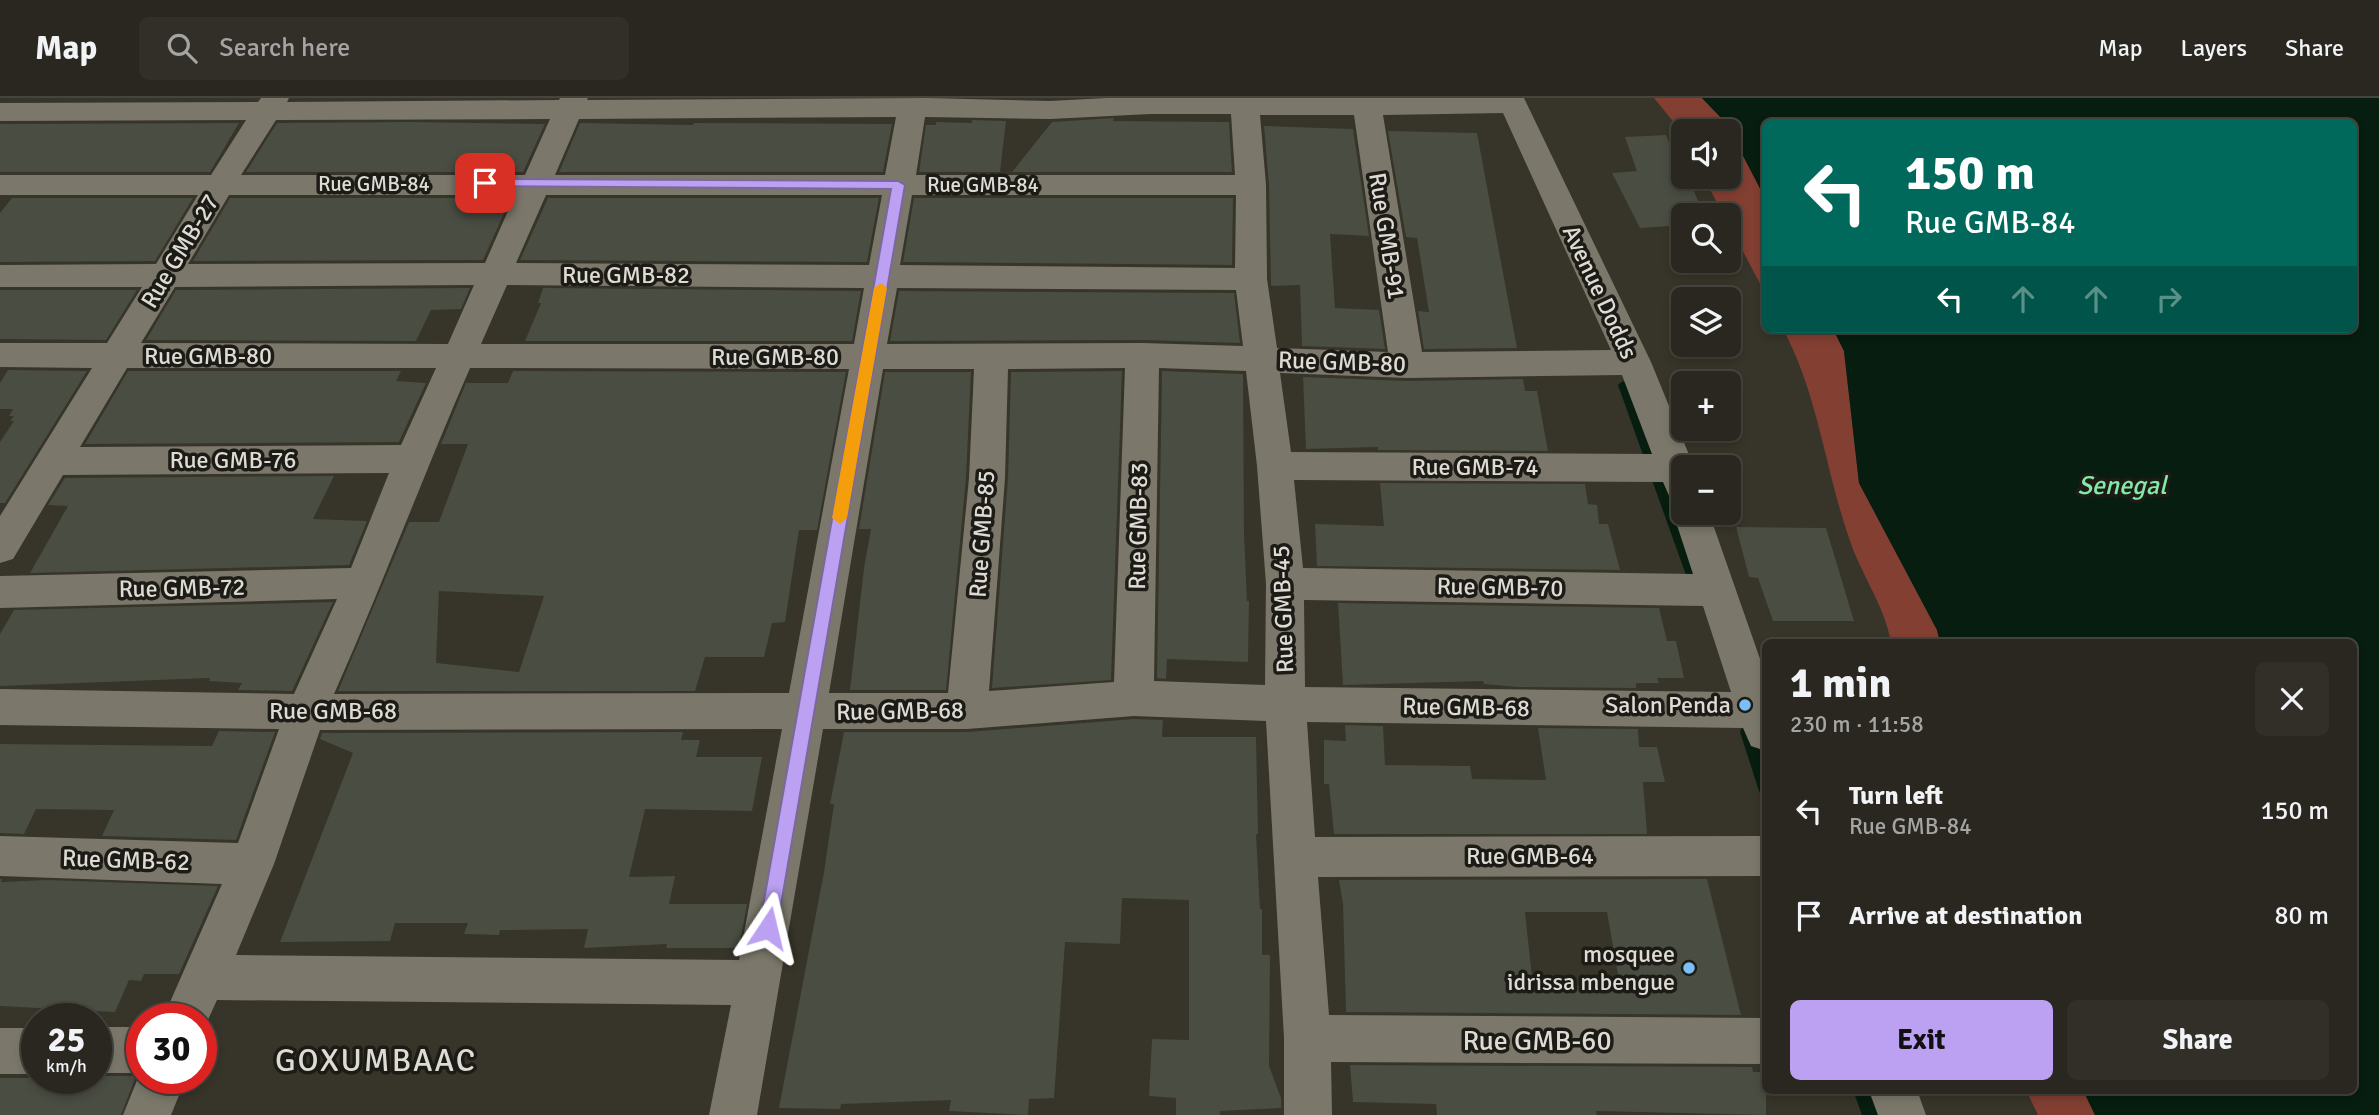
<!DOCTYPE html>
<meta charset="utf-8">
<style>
:root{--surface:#29271f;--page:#312f28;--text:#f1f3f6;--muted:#a5a5a4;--line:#45443d;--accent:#bca0f2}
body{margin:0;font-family:Signika,sans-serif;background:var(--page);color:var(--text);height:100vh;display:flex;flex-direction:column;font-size:26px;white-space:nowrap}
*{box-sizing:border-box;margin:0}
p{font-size:23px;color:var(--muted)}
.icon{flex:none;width:38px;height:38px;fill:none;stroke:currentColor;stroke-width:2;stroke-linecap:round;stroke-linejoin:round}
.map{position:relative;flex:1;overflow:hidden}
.details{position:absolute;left:1762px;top:541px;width:595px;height:455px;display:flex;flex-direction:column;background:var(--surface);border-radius:10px;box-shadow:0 4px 10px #0003,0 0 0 2px var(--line)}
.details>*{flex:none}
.guide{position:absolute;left:1762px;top:21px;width:595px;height:214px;border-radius:10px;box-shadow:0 4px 10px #0003,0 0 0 2px var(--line);background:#00695c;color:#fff;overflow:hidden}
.tools{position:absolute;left:1671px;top:21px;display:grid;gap:14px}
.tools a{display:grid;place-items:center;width:70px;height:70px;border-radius:10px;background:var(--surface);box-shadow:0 4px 10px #0003,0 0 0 2px var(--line);font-size:35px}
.speed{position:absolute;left:21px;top:905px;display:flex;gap:14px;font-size:35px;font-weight:700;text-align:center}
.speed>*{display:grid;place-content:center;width:91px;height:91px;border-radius:50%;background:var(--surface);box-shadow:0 4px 10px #0003,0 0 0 2px var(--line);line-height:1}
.speed small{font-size:18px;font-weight:400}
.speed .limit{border:10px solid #d22;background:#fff;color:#111}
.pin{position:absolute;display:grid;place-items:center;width:60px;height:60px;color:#fff;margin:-30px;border-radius:14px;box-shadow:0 4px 10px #0006}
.me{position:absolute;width:77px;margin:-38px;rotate:10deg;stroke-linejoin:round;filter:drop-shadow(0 0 5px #0008)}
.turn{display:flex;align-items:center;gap:24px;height:147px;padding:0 28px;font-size:32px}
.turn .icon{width:91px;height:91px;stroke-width:2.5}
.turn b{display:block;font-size:49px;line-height:60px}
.lanes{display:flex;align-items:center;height:66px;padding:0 28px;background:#0003;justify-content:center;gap:35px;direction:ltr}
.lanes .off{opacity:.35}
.round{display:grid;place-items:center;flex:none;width:74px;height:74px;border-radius:10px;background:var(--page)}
.summary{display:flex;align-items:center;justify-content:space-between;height:119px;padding:0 28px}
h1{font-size:42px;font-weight:700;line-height:52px}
.action{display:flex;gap:14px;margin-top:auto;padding:14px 28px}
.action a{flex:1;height:80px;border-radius:10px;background:var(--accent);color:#111;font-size:28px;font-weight:700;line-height:80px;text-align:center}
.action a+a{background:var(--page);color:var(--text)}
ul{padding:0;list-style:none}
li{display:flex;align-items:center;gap:21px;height:105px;padding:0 28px}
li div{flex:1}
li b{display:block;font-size:26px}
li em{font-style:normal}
header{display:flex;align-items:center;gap:42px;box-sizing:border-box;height:98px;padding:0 35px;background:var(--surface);border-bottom:2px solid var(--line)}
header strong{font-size:33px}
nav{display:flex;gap:38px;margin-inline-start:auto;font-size:24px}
.search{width:490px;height:63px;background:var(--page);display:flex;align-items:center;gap:18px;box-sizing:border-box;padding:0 24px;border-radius:10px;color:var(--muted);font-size:26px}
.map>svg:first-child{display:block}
.green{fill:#823f32}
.water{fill:#061d0f}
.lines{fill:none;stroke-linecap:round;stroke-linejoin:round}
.stream{fill:#061d0f;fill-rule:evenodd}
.building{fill:#494d42;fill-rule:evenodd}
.minor{fill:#7b786b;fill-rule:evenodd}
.route{fill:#bca0f2;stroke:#7a689d;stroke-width:2}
.slow{fill:#f59e0b}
.poi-dot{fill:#7bbef8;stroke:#1d1b16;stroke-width:2.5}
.labels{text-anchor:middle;stroke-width:7;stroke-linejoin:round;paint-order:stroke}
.far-street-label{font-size:21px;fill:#dddbd4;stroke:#1d1b16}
.street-label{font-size:24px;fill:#dddbd4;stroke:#1d1b16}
.poi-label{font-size:24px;fill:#dddbd4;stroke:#1d1b16;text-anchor:end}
.water-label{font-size:26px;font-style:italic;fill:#82e9a7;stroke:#1d1b16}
.near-street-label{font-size:28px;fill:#dddbd4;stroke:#1d1b16}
.near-neighbourhood-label{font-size:32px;letter-spacing:2px;fill:#dddbd4;stroke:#1d1b16}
</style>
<header>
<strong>Map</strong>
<div class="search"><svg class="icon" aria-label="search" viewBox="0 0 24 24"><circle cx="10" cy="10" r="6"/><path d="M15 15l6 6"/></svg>Search here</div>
<nav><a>Map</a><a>Layers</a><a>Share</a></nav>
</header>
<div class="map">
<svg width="2379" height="1017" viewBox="0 0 2379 1017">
<rect width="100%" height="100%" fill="#373429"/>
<!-- green -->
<g class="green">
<path d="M1654,0H1702L1726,25L1766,102V197L1729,127V117H1724L1703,79H1729V33H1684L1683,41L1676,27Z"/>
<path d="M1783,231H1833L1844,253L1859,385L1937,532L1940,544H1891C1884,506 1861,477 1849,440C1825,371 1818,296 1783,231Z"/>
<path d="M2026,992H2083L2095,1017H2038Z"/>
</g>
<!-- water -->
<path class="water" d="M1702,0H2379V1017H2095L2083,992H2354V544H1940L1937,532L1859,385L1844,253L1833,231H2354V24H1766V102L1726,25Z"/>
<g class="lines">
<!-- stream -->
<g class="stream">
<path d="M1623,283L1628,287L1703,491L1701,495H1693L1691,491L1618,287Z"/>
<path d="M1747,628L1752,630L1754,634L1766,672V699L1761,697L1759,693L1740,634L1742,630Z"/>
<path d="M1853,992H1868L1878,1017H1862Z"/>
</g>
</g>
<!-- building -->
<g class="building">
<path d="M1114,20L1113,23L1229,24L1232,74H1012L1052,24Z"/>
<path d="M972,22L1006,23L1000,74H919L926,27H936V24L972,25Z"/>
<path d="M410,24L545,26L523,74H246L277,25Z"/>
<path d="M239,25L210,74H0V26Z"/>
<path d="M580,25L693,27L694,25L892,26L883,74H559Z"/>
<path d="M1264,28L1353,31L1369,138L1330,136L1335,210L1379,212L1385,251L1302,248L1300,187L1271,188L1269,87Z"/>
<path d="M1388,33L1477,35L1517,250L1424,251L1418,213L1429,214L1417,140L1406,139Z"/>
<path d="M1666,37L1679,69H1683L1684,79H1688L1704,117H1684V127L1640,130L1612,75L1637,73L1625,39Z"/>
<path d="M12,100H193L155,163L0,164V115Z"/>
<path d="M230,100H511L483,162L193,163Z"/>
<path d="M548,100H879L867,164L520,162Z"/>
<path d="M914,100H1233L1232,167L903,164Z"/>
<path d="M470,190L461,211L431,212L416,243L146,242L176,192Z"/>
<path d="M543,190L861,193L852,243H525L541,205H538Z"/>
<path d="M0,192H137L106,242L0,241Z"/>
<path d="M899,193L1234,195L1240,245L1142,242L890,243Z"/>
<path d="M8,272L87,273L5,405H0V344L14,323H10L14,318H9L13,311H0V285Z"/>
<path d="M128,273H401L396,283L426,285L399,344L85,346Z"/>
<path d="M513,273L846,274L817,432H799L785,524L772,525L764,559H705L695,593H338L409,424H439L468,346H441L466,285H508ZM439,493L544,498L519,574L436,565Z"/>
<path d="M1122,273L1111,582L992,590L1008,380L1011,274Z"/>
<path d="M1162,273L1243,276L1244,436L1247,503H1249L1248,564L1167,561L1166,581L1157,580Z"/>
<path d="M885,274H971L966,380L946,592H850L864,470L871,431H859Z"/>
<path d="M1303,279L1407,283L1523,281L1525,293H1537L1548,353L1378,352V349L1306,351Z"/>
<path d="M334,378L313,421L367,423L349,467L30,475L68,408L48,407L65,380Z"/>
<path d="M1380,385L1585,386L1588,406L1597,407L1599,426H1608L1620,472L1317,468L1315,426L1384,428Z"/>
<path d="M1736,429L1826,430L1854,523H1773L1758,480L1749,479Z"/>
<path d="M333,504L292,593L238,592L242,585L209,583L210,580L0,588V536L14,512Z"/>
<path d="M1338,505L1659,510L1667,543H1676L1684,580H1657L1659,585H1636V590L1518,589L1484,586L1483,583L1343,587Z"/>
<path d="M1134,621L1163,622L1162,639H1256L1258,736H1256L1260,811H1262V857H1270L1269,968L1281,1000V1010L1220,1013V1017H1176V1000L1149,998L1152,941L1189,942V802L1122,800L1120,846L1065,844L1054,1000L1029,1001L1028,1017L949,1013L951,1002L841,1006L840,1011L779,1010L824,774L834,706H830L844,634H967Z"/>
<path d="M1345,627L1383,628L1385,667L1470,668L1472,681L1546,682L1538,630L1638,631L1639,649H1657L1665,684H1643L1647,736H1334L1329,686H1324V642L1346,643Z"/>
<path d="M219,633L275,634L236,742L102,738L114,712L36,711L24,736L0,735V646L212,648Z"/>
<path d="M683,634L681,642H700L696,659H762L752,713L645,711L629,779L675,778L669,806H747L739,850H666L667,846L584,850L588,831L500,832L499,837L464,836L468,825H395L390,843L280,844L353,655L320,641L322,635Z"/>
<path d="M0,781H2L1,784L47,782L218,788L179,876H144L141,883L129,882L115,914L0,908Z"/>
<path d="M1707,781L1741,917L1346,914L1343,806L1339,782ZM1525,814H1607L1620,888H1533Z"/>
<path d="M1350,967L1752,969L1753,974H1766V1017L1596,1013L1597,1017H1437L1436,1006L1353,1004Z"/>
<path d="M96,978H136L121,1017H0V980H96Z"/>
</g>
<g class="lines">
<!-- minor -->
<g class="minor">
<path d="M261,0H289L287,4L559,2L560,0H588L587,2L928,0L1050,3L1107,0H1524L1651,264L1694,369H1684V415H1709L1766,578V653L1751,648L1743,630L1307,624L1315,739L1766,738V778L1318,779L1329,917L1766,920V966L1331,964L1332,1017H1284V940L1266,623L1134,618L967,631H823L757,1017H709L731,907L217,902L201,937V920H163L222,786L0,778V738L238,745L279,631L0,627V591L294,596L337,501L0,510V478L351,470L389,375L63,377L13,461L0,465V418L92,270L0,269V245H107L142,189H0V167L156,166L198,97H0V77H211L246,22L0,23V5L258,4ZM1503,15L1611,252L1422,254L1383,17ZM1150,16H1231L1235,77H916L925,19L1050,21ZM1260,17H1354L1388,254L1277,250L1267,181L1266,87ZM896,19L885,77H555L579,21ZM550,21L525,77H241L276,22ZM229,97H515L485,165L188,166ZM546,97H882L869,167L516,165ZM912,97H1236L1235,170L900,167ZM474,187L448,246L141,245L175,189ZM507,187L864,190L854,246H481ZM897,190L1236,192L1243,248L1142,245L887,246ZM127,270H436L401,347L80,349ZM470,270L849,271L789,595L334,596C382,488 423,378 470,270ZM1125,270L1114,584L989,593L1005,380L1008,271ZM1159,270L1246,273L1257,368L1266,486L1265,587L1154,583ZM883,271H974L969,380L948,595H829ZM1280,275L1407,280L1622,277L1652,356L1291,354ZM1294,382L1663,384L1671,402L1678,404L1673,415L1693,476L1303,470ZM1304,502L1703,508L1731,594L1305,589ZM782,631L739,862L236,857L274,766L320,632Z"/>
<path d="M96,929H142V980H186L171,1017H123L140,975H96Z"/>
<rect x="0" y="930" width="37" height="46"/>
<path d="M1869,992H1917L1926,1017H1878Z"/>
</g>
</g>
<!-- route -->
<path class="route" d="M485,81L898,83L905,87L777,830L774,837L768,839L761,837L759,830L891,91L481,88V82Z"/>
<!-- slow -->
<path class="slow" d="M881,185L887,190L847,420L840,426L832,420L874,190Z"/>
<!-- markers -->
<g class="poi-dot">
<circle cx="1745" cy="607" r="7"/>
<circle cx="1689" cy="870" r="7"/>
</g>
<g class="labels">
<!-- far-street labels -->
<g class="far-street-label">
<text x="374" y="93">Rue GMB-84</text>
<text x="983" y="94">Rue GMB-84</text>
</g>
<!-- street labels -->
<g class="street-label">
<text transform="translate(1387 138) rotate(81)" y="8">Rue GMB-91</text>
<text transform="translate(180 153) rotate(-59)" y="8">Rue GMB-27</text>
<text x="626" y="185">Rue GMB-82</text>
<text transform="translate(1600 194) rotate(65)" y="8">Avenue Dodds</text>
<text x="208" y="266">Rue GMB-80</text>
<text x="775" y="267">Rue GMB-80</text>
<text transform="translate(1342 264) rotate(2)" y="8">Rue GMB-80</text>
<text x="233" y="370">Rue GMB-76</text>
<text x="1475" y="377">Rue GMB-74</text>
<text transform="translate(1138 428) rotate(-89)" y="8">Rue GMB-83</text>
<text transform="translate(982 436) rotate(-86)" y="8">Rue GMB-85</text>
<text transform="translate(1500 489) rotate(1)" y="8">Rue GMB-70</text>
<text transform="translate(182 490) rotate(-1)" y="8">Rue GMB-72</text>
<text transform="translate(1283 511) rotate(-92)" y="8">Rue GMB-45</text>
<text transform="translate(1466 609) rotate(1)" y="8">Rue GMB-68</text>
<text x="333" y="621">Rue GMB-68</text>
<text transform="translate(900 613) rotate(-1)" y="8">Rue GMB-68</text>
<text x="1530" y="766">Rue GMB-64</text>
<text transform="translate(126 762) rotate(2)" y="8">Rue GMB-62</text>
</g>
<!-- poi labels -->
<g class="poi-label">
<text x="1731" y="615">Salon Penda</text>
<text x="1675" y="864">mosquee<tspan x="1675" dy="28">idrissa mbengue</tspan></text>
</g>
<!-- water labels -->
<g class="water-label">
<text x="2122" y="396">Senegal</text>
</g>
<!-- near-street labels -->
<g class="near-street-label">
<text x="1537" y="952">Rue GMB-60</text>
</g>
<!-- near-neighbourhood labels -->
<g class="near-neighbourhood-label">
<text x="376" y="973">GOXUMBAAC</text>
</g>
</g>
</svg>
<div class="tools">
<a><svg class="icon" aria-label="sound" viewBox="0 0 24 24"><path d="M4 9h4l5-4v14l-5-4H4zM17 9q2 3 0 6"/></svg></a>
<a><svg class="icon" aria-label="search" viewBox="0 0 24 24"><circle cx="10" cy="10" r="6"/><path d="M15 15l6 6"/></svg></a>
<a><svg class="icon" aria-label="layers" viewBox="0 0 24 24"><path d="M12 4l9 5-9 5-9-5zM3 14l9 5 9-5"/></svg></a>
<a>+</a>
<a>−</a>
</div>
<div class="speed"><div>25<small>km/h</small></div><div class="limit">30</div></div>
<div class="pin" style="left:485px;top:85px;background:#d93025"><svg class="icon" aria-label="arrive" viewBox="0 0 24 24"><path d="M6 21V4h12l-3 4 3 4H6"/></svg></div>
<svg class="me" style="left:768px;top:830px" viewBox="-20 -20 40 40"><path d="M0-17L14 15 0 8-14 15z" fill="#bca0f2" stroke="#fff" stroke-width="4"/></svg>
<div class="guide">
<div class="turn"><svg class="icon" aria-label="left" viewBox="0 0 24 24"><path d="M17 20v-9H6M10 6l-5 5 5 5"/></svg><div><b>150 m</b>Rue GMB-84</div></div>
<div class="lanes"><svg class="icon" aria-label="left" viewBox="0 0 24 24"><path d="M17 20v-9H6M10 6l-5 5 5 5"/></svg><svg class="icon off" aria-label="ahead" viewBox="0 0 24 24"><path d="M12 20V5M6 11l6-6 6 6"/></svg><svg class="icon off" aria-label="ahead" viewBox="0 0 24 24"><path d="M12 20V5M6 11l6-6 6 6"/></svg><svg class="icon off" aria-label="right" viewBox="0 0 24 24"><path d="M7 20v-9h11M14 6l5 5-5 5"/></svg></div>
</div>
<section class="details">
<div class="summary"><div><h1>1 min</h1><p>230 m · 11:58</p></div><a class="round"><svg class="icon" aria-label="close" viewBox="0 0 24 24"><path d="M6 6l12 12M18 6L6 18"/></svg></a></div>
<ul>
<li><svg class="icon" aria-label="left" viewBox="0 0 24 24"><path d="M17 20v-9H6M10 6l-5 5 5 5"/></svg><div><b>Turn left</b><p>Rue GMB-84</p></div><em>150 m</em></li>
<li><svg class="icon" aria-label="arrive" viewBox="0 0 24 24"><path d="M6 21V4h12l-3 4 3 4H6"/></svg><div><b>Arrive at destination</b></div><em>80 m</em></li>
</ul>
<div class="action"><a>Exit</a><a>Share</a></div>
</section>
</div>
